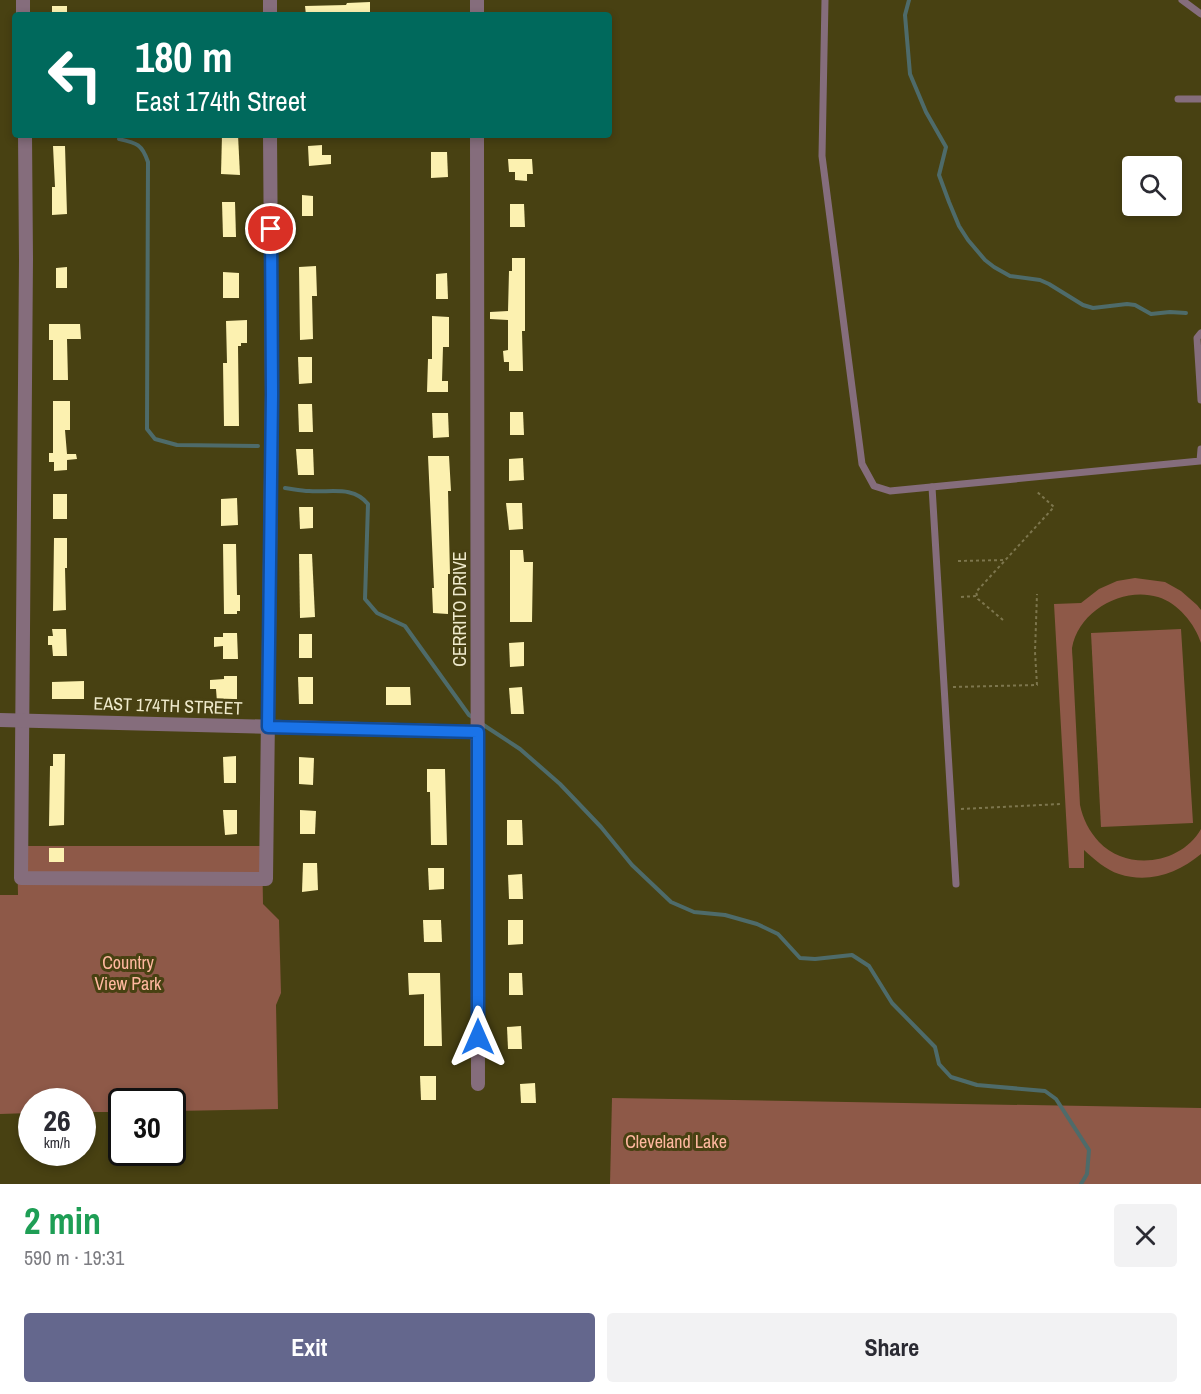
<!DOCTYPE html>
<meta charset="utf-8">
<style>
:root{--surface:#fff;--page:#f2f2f3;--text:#2b2b33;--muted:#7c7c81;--accent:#64678d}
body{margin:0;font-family:"Archivo Narrow",sans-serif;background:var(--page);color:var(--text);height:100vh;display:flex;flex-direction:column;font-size:22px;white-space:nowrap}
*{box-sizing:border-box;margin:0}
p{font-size:20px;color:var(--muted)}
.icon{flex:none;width:33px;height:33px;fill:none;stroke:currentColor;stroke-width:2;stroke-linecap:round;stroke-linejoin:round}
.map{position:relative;height:1184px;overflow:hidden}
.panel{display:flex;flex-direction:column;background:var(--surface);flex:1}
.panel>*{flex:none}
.guide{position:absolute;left:12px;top:12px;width:600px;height:126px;border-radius:6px;box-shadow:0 3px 9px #0003;background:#00695c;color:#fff;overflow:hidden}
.fabs{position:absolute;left:1122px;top:156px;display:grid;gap:12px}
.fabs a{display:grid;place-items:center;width:60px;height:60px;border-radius:6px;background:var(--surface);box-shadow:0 3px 9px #0003;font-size:30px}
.speed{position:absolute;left:18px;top:1088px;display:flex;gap:12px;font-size:30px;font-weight:700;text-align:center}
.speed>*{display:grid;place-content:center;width:78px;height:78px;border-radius:50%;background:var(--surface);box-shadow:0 3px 9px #0003;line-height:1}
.speed small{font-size:15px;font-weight:400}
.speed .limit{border:3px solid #111;border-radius:9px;background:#fff;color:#111}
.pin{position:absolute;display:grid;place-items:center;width:51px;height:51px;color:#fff;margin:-26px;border:3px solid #fff;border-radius:50%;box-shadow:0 2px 6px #0007}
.me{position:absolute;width:66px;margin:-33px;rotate:0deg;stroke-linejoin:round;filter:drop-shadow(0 0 4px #0008)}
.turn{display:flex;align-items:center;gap:21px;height:126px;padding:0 24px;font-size:27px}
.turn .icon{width:78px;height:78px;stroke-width:2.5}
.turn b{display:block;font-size:42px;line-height:51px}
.round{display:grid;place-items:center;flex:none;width:63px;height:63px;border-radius:6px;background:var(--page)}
.headline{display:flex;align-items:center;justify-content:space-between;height:102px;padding:0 24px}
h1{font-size:36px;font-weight:800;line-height:45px;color:#1e9e55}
.cta{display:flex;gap:12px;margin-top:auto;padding:12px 24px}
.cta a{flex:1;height:69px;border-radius:6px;background:var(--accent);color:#fff;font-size:24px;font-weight:800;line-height:69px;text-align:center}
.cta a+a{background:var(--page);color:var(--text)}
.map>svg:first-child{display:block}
.green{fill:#8e5948}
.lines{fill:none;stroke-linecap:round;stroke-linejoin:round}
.stream{stroke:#4e6b6a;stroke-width:4}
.building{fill:#fcf1b0}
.path{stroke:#7d764d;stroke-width:2;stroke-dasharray:3 3;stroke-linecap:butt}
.lane{stroke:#856d7c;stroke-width:7}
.street{stroke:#856d7c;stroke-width:14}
.route-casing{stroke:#114b97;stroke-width:15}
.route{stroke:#1a73e8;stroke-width:10}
.labels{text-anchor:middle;stroke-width:6;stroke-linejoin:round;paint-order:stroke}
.street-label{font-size:18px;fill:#efeacc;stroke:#484112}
.park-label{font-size:18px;fill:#ffb89f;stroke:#484112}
</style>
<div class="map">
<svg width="1201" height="1184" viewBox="0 0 1201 1184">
<rect width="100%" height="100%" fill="#484112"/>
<!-- green -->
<g class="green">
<path d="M1135,578L1165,582L1181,591L1197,605L1201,610V643C1195,624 1178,603 1158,597C1123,586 1078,611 1072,648C1072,654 1073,661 1073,667L1080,805C1083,819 1089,831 1099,842C1128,872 1181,864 1201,829V854C1178,873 1149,884 1119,874C1106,870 1094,859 1084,850V868H1069L1054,604L1081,603L1099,589L1117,581Z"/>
<path d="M1181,629L1193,823L1101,827L1091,633Z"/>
<path d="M17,846H262L263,904L279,920L281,993L276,1005L278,1109L173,1111L172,1101H122L121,1112H83L82,1101H32L31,1113L0,1114V895H18Z"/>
<path d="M612,1098L1201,1108V1184H610Z"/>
</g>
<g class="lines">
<!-- stream -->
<g class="stream">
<path d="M909,0L905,15L910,74L926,112L946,147L939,175L949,202L959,226L968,240L985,260L994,267L1010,276L1040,280L1049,284L1083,305L1093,308L1127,304L1135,305L1151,314L1170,312L1186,313"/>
<path d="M119,139C137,143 142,144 148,162L147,429L155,439L177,445L258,446"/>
<path d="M285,488C293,489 301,491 309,491C329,493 353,485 368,504L365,599L377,613L405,626L469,715L474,718"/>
<path d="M482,724L520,749L560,784L601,827L632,865L671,902L694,912L725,915L757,924L778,934L800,958L815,959L852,955L869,966L892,1003L935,1047L939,1064L951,1077L977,1085L1045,1091L1056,1099L1089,1150L1087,1174L1081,1184"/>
</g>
</g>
<!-- building -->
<g class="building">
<path d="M370,2V15H306L305,6L346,5L347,3Z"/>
<rect x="52" y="6" width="15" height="9"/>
<path d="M222,135H238L240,175L221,174Z"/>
<path d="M322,145V155H331V164L309,166L308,146Z"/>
<path d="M53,146H65L67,214L52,215V187H55Z"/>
<path d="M431,152H447L448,177L431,178Z"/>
<path d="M508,159H532L533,174H527V181L515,180V172H509Z"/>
<path d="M302,195L313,196V216H302Z"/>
<path d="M222,202H235L236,237H223Z"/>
<path d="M510,204H524L525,227H510Z"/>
<path d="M512,258H525V331H522L523,371H509V362H504L503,351L508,350V320L490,319V312L508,311L509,271H512Z"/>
<path d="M316,266L317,296H312L313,339L300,340L299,267Z"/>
<path d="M67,267V288H56V268Z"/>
<path d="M223,272L239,273V298H223Z"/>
<path d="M447,273L448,299H436V274Z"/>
<path d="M432,316L449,317V347H443L442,381H448V392H427L428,359H432Z"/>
<path d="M247,320V343H241V346H238L239,426H224L223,363H227L226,321Z"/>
<path d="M49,324H80L81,339H67L68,380H53V340H49Z"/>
<path d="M298,357H312V383L299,384Z"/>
<path d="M53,401H70V430H65L67,454H76L77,459L67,460V470L54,471V462H49V453H53Z"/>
<path d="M298,404H312L313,432H299Z"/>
<path d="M510,412H523L524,435H510Z"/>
<path d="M432,413H448L449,437L433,438Z"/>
<path d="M296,449H313L314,475H298Z"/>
<path d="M428,456H449L451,491H448L450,574H448V614L433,613L432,588H434Z"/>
<path d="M523,458L524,480L509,481V459Z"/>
<rect x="53" y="494" width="14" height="25"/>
<path d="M237,498L238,525L221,526V499Z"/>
<path d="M506,503H522L523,529L509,530Z"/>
<path d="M299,507H313V528L300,529Z"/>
<path d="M54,538H67V568H65L66,610L53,611Z"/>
<path d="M223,544H236L237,595H240V611H237V614H224Z"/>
<path d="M510,550H523L524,562H533L532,622H510Z"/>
<path d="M299,554H312L315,617L300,618Z"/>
<path d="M52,629H66L67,656H53L52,645H48V636H53Z"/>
<path d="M223,633H237L238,659H223V646L214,647V637H223Z"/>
<rect x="299" y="634" width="13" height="24"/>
<path d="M524,642V666L510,667L509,643Z"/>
<path d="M224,676H237V702H217L216,689H210V680L224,679Z"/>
<path d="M298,677H313V704H299Z"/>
<path d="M84,681V699H52V682Z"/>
<path d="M386,687H410L411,705H386Z"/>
<path d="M522,687L524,714H511L509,688Z"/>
<path d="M53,754H65L64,825L49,826L50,766H53Z"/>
<path d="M236,756V783H224L223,757Z"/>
<path d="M299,757L314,758L313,785L299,784Z"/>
<path d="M427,769H445L447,845H431L430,792H427Z"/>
<path d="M223,810H237V834L225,835Z"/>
<path d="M300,810L316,811L315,834H300Z"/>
<path d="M507,820H522L523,845H507Z"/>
<rect x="49" y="848" width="15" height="14"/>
<path d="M303,863H317L318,890L302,892Z"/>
<path d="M428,868H444V889L429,890Z"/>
<path d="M522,874L523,899H509L508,875Z"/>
<path d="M423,920H441L442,942H424Z"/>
<path d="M508,920H523V944L508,945Z"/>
<path d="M408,973H440L442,1046H424V994L409,995Z"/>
<path d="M509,973H522L523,995H509Z"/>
<path d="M521,1026L522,1049H508L507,1027Z"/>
<path d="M420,1076H436V1100H421Z"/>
<path d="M535,1083L536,1103H521L520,1084Z"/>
</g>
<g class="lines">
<!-- path -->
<g class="path">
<path d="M958,561L1006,560"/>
<path d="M961,597L976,596"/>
<path d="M1003,620L978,599L976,592L1054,507L1036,491"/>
<path d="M953,687L1037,685L1035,652L1037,594"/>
<path d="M961,809L1061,804"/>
</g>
<!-- lane -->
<g class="lane">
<path d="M825,0L822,156L862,464L874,486L890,491L1200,461L1201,449"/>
<path d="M1182,0L1201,14"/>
<path d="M1178,99H1201"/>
<path d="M1201,333L1197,338L1201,400"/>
<path d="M932,487L956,884"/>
</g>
<!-- street -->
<g class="street">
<path d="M23,0V15"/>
<path d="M270,0V15"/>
<path d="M477,0V15"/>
<path d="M25,135L26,259L21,878L266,879L272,394L270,135"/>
<path d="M477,135L478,1084"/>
<path d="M0,720L478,732"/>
</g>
</g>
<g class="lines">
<!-- route casing -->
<g class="route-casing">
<path id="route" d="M271,229L272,394L268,727L478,732V1037"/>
</g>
<!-- route -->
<use href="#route" class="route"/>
</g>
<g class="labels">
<!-- street labels -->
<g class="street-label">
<text transform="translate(460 609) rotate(-90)" y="6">CERRITO DRIVE</text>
<text transform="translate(168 706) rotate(2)" y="6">EAST 174TH STREET</text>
</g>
<!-- park labels -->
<g class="park-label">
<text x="128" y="969">Country<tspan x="128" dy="21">View Park</tspan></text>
<text x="676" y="1148">Cleveland Lake</text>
</g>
</g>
</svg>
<div class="fabs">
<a><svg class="icon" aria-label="search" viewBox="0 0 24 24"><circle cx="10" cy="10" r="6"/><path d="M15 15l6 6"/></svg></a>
</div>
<div class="speed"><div>26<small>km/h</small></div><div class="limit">30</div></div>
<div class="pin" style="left:271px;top:229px;background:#d93025"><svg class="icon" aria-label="arrive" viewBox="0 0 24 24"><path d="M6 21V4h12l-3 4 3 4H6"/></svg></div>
<svg class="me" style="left:478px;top:1037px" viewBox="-20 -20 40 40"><path d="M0-17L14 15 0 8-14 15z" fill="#1a73e8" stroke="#fff" stroke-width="4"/></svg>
<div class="guide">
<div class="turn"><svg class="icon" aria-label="left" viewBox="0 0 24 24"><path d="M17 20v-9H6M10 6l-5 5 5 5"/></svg><div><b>180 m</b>East 174th Street</div></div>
</div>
</div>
<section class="panel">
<div class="headline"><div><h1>2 min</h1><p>590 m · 19:31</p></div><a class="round"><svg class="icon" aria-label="close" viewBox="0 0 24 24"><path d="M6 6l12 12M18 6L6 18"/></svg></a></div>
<div class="cta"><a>Exit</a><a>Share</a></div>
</section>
